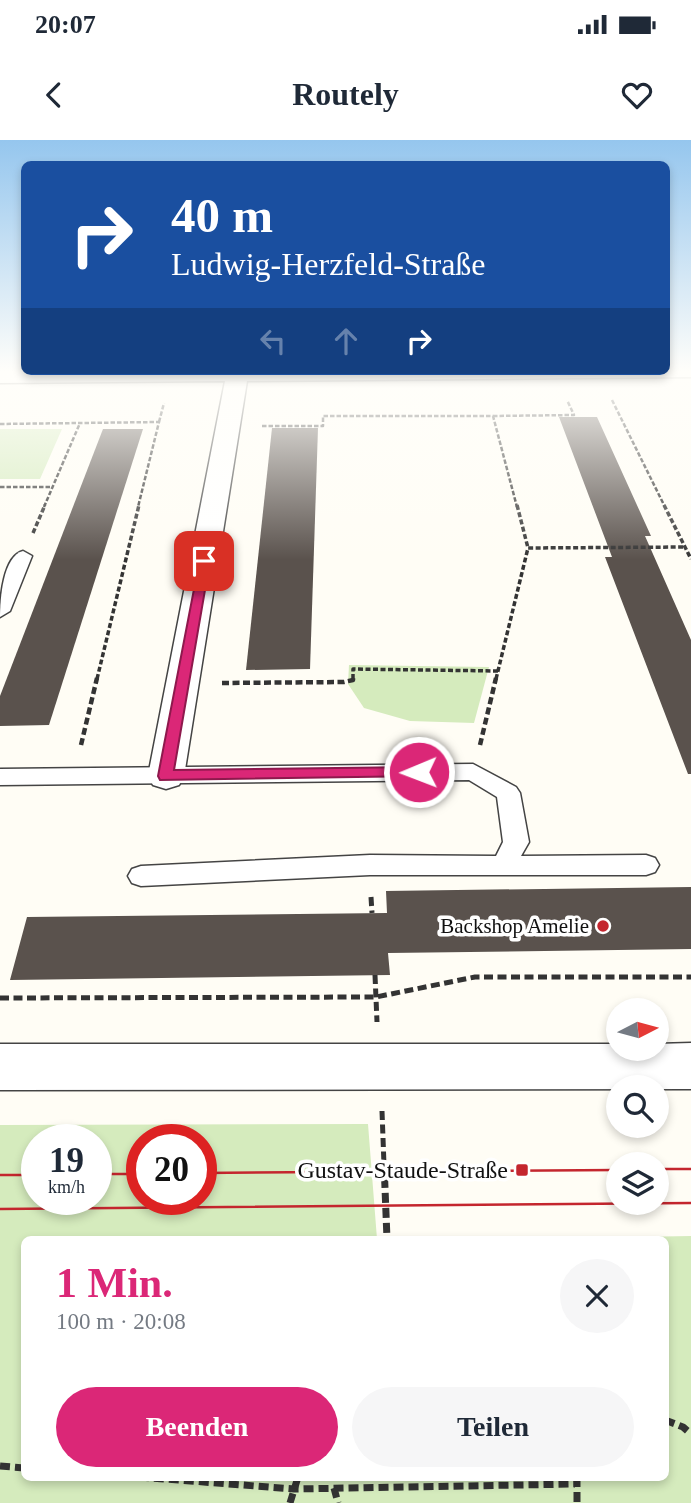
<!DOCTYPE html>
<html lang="de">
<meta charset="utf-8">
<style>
:root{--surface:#fff;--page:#f6f6f7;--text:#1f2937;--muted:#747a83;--accent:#db2777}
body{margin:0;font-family:"Times New Roman",serif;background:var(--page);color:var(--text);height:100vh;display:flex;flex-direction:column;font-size:26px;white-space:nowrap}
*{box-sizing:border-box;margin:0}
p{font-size:23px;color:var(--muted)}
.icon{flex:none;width:38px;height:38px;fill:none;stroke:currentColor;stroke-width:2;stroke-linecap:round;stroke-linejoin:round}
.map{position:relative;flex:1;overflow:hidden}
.details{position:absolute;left:21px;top:1096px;width:648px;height:245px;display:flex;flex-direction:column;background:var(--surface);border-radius:10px;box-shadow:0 4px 10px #0003}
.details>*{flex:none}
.top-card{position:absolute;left:21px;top:21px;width:649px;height:214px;border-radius:10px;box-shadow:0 4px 10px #0003;background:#1a4fa0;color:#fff;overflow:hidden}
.needle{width:46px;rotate:84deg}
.buttons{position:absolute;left:606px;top:858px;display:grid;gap:14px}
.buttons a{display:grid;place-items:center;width:63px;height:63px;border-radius:50%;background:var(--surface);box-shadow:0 4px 10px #0003;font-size:35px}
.speed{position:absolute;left:21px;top:984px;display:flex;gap:14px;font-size:35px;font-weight:700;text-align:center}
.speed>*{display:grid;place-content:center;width:91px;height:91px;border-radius:50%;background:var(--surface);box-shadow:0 4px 10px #0003;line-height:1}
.speed small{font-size:18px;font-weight:400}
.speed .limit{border:10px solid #d22;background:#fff;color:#111}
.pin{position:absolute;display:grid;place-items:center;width:60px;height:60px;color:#fff;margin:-30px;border-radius:14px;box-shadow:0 4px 10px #0006}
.me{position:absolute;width:77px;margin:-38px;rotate:269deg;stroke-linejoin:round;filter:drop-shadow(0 0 5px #0008)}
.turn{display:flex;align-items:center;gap:24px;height:147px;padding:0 35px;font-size:32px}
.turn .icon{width:91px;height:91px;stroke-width:2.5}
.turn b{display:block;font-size:49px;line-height:60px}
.lanes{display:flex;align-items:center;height:66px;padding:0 35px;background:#0003;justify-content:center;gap:35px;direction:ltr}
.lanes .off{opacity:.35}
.round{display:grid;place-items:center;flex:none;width:74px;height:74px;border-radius:37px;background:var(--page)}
.summary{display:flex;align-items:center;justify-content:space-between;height:119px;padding:0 35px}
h1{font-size:42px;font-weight:700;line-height:52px;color:var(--accent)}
.action{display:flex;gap:14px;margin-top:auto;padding:14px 35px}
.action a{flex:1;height:80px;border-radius:42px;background:var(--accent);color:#fff;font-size:28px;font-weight:700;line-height:80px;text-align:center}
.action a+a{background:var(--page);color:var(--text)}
.status{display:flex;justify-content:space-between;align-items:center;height:49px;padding:0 35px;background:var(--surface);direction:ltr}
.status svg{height:19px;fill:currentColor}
header{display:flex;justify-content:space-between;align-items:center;height:91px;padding:0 35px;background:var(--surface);font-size:32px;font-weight:700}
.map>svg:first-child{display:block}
.green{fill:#d5ebbd;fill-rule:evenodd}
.building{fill:#5a524d}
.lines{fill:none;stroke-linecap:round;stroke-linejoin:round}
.service-casing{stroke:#444;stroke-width:3}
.minor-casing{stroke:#444;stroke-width:3}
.path-far4{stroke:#333;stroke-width:2.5;stroke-dasharray:4.5 2;stroke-linecap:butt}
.path-far3{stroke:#333;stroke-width:3.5;stroke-dasharray:5 2.5;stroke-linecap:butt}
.path-far2{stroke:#333;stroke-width:4.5;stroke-dasharray:7 3.5;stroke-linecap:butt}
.path-far1{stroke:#333;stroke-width:5;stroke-dasharray:9 4.5;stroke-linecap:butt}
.path{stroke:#333;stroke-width:7;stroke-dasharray:10 5;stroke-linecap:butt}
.service{fill:#fff;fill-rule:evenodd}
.minor{fill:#fff;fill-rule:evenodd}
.tram{stroke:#c4262e;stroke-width:2.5}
.route{fill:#db2777;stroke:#8e194d;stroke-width:2}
.poi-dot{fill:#c4262e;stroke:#fff;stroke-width:2.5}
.labels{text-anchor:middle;stroke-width:7;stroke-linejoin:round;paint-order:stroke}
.poi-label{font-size:21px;fill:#111;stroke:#fff;text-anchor:end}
.near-poi-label{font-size:24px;fill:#111;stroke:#fff;text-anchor:end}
</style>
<div class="status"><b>20:07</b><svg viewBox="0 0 49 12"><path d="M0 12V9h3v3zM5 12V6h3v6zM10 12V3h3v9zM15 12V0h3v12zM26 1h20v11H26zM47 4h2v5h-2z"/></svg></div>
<header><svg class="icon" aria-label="back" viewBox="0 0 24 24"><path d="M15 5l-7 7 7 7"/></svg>Routely<svg class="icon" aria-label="heart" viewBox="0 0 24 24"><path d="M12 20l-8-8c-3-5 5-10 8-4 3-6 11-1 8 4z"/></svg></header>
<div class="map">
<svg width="691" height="1363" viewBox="0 0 691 1363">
<rect width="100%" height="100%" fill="#fffdf5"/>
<!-- green -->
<g class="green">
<path d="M0,289H62L40,339H0Z"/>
<path d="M349,525L489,527L474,583L410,581L364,568L348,544Z"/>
<path d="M368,984L377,1099H24V1337H665V1099H519L691,1096V1363H0V985ZM37,999H96V1059H37ZM142,999H201V1059H142Z"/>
</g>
<!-- building -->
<g class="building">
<path d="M559,277H597L651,396H645L691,500V634H688L605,417H612Z"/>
<path d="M272,288H318L310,529L246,530Z"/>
<path d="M103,289H143L49,585L0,586V556Z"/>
<path d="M691,747V809L388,813L390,835L10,840L27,777L387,773L386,751Z"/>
</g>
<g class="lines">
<!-- service casing -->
<g class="service-casing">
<g id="service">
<path d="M23,411L32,416L10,471L0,477C0,459 3,416 23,411Z"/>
<path d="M473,624L516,647L520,653L529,702L521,716L646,715L655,718L659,725L655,732L646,735H370L141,746L132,743L128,736L132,729L141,726L370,715L496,716L503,702L497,657L469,640L0,645V629Z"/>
</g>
</g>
<!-- minor casing -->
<g class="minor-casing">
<g id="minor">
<path d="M667,229H691V237L247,241L184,636L179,645L166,649L153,645L148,636L225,241L0,243V231Z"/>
<path d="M691,903V949L0,950V904H618V908H656V904Z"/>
</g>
</g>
<!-- path-far4 -->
<g class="path-far4">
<path d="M612,260L665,367"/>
<path d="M493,276L574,275L567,260"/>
<path d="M159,282L164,263"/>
<path d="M0,284L159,282L138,367"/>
<path d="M262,286H323V276H493L517,367"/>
<path d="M0,347H53"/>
<path d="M44,367L80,283"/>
</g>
<!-- path-far3 -->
<g class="path-far3">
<path d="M517,365L528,408"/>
<path d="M664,365L691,419"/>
<path d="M33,393L45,365"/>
<path d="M97,539L139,365"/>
<path d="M353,539V529L498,531"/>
<path d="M496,539L528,408L685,407"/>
</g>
<!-- path-far2 -->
<g class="path-far2">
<path d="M222,543L344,542L353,540V538"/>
<path d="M81,605L97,538"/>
<path d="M480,605L496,538"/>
</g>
<!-- path-far1 -->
<g class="path-far1">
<path d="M371,757L372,773"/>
<path d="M375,835L377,882"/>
<path d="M0,858L376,857L475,837H691"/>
<path d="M382,971L384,1025"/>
</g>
<!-- path -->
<g class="path">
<path d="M384,1023L387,1099"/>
<path d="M665,1280L683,1287L691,1294"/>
<path d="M0,1326L24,1328"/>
<path d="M139,1337L294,1349L575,1344"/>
<path d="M577,1337V1363"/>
<path d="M334,1348L338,1363"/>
<path d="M290,1363L298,1337"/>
</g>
<!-- service -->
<use href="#service" class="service"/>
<!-- minor -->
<use href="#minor" class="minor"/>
<!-- tram -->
<g class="tram">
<path d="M656,1029H691"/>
<path d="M201,1033L618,1030"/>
<path d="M96,1034H142"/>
<path d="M0,1035H37"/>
<path d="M0,1069L691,1063"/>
</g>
</g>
<!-- sky -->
<linearGradient id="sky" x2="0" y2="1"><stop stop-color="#95c6ee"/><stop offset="0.55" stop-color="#fffefa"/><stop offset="1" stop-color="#fffefa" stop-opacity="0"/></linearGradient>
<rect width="691" height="420" fill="url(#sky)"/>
<!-- route -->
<path class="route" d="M200,418L210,421L174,630L419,627L427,632L424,636L160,640L158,636Z"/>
<!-- markers -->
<g class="poi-dot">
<circle cx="603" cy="786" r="7"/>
<rect x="515" y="1023" width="14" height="14" rx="3.5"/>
</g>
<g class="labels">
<!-- poi labels -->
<g class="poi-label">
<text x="589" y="793">Backshop Amelie</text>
</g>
<!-- near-poi labels -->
<g class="near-poi-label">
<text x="508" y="1038">Gustav-Staude-Straße</text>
</g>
</g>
</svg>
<div class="buttons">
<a><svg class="needle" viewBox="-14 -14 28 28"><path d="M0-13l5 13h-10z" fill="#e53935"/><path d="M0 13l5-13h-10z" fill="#747a83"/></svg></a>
<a><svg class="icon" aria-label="search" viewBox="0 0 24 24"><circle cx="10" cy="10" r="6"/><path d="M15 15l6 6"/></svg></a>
<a><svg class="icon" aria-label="layers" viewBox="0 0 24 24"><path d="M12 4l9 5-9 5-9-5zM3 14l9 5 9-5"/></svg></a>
</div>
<div class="speed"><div>19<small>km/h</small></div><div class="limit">20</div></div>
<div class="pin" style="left:204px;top:421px;background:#d93025"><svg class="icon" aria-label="arrive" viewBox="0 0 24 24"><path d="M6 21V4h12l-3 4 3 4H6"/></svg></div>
<svg class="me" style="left:419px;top:632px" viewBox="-20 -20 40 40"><circle r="17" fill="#db2777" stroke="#fff" stroke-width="3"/><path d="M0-11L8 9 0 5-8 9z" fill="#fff"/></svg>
<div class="top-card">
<div class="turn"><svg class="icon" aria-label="right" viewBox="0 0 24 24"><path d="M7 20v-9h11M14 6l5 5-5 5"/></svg><div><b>40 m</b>Ludwig-Herzfeld-Straße</div></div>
<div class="lanes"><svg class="icon off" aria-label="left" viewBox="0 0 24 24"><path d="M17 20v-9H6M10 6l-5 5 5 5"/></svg><svg class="icon off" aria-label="ahead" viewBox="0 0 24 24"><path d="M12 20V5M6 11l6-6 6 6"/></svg><svg class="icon" aria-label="right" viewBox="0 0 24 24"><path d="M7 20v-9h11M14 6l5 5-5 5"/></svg></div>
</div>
<section class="details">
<div class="summary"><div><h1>1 Min.</h1><p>100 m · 20:08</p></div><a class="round"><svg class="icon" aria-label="close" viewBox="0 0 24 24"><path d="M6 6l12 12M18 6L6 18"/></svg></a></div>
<div class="action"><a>Beenden</a><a>Teilen</a></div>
</section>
</div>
